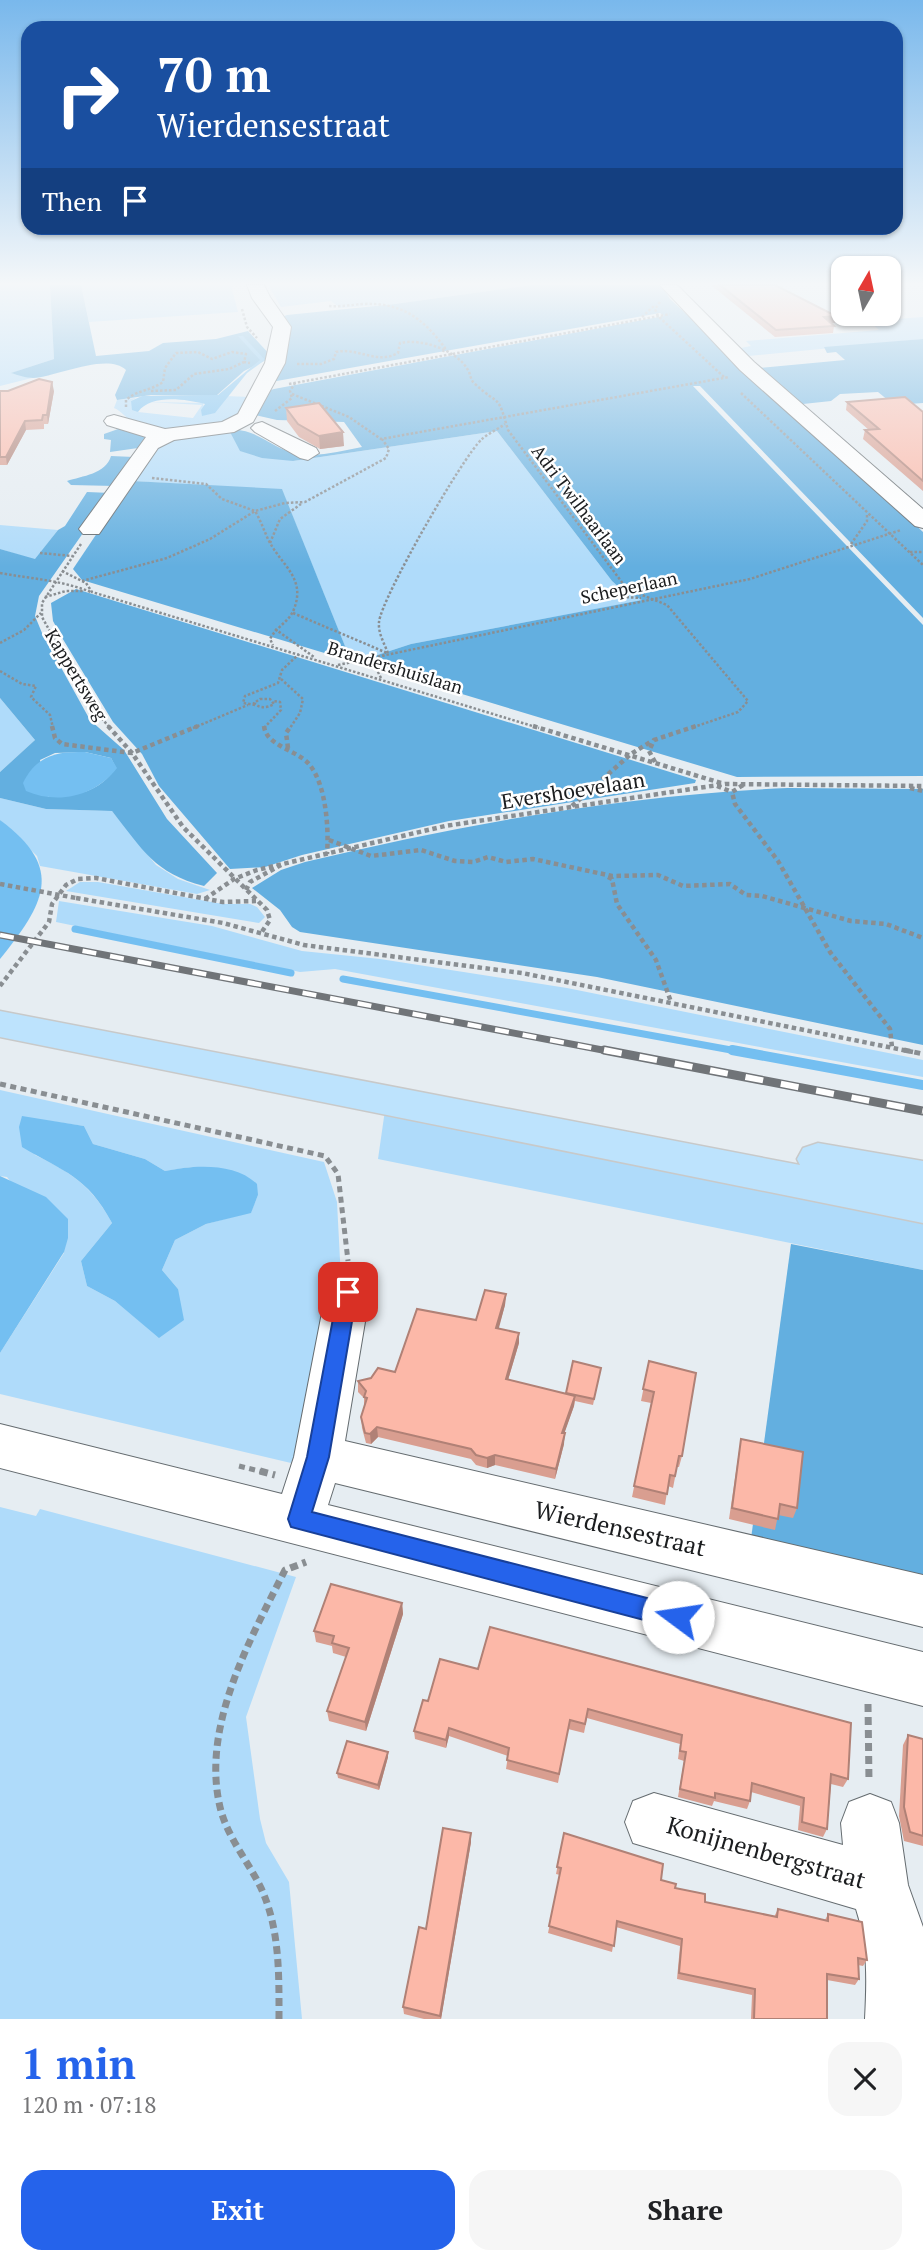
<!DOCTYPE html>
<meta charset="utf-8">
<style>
:root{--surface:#fff;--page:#f6f6f6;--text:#202124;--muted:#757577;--accent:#2563eb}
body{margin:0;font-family:"PT Serif",serif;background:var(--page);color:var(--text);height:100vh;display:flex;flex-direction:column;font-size:26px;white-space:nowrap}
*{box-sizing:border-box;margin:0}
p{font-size:23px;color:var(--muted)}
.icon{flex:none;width:38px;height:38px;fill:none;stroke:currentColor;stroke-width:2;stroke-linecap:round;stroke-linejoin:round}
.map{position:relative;height:2019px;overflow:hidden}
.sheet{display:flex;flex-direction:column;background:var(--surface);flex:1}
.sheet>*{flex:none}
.guide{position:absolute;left:21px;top:21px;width:882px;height:214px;border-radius:21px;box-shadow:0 2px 5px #0004;background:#1a4fa0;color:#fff;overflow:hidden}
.needle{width:46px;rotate:9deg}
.tools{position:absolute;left:831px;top:256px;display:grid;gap:14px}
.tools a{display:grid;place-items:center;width:70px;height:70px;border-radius:14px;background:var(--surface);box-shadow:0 2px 5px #0004;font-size:35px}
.pin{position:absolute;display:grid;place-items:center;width:60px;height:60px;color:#fff;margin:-30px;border-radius:14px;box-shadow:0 4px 10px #0006}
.me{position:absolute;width:77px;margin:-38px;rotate:284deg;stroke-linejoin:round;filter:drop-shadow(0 0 5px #0008)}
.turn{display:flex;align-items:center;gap:24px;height:147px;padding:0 21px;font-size:32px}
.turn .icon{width:91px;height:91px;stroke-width:2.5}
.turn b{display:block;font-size:49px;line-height:60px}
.then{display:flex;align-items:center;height:66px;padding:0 21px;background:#0003;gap:14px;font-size:26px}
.round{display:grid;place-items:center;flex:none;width:74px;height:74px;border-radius:21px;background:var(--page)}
.summary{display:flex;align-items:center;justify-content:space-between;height:119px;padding:0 21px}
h1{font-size:42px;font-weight:700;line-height:52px;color:var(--accent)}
.action{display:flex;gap:14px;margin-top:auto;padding:14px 21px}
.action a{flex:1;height:80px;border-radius:21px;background:var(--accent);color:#fff;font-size:28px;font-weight:700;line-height:80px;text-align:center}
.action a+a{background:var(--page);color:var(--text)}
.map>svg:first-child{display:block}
.green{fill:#afdbfa;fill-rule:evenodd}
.forest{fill:#63afe0;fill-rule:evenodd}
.water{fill:#74bff1}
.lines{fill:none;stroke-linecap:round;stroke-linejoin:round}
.stream-far1{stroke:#74bff1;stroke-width:7}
.stream{stroke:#74bff1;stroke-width:10}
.minor-casing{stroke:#656c70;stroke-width:2}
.major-casing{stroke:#c8c9c9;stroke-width:3}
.path-far3{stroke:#898e92;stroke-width:2.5;stroke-dasharray:2.5 2;stroke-linecap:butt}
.path-far2{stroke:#898e92;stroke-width:4.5;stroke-dasharray:4.5 3.5;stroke-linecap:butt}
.path-far1{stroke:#898e92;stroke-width:5;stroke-dasharray:6 4.5;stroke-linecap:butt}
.path{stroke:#898e92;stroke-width:7;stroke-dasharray:8 5;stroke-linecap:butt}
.minor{fill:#fff;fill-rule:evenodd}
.major{fill:#bde3fd;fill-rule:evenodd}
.rail-far1-casing{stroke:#707478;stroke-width:7}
.rail-casing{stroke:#707478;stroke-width:9}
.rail-far1{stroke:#fff;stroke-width:4.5;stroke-dasharray:14;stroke-linecap:butt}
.rail{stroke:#fff;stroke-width:6;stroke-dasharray:18;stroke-linecap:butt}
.path-bridge{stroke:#898e92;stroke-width:4.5;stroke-dasharray:4.5 3.5;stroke-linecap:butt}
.wall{fill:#d99e90}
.shaded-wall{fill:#b08176}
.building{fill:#fcb8a8;stroke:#b08176;stroke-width:2}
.route{fill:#2563eb;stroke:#184099;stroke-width:2}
.labels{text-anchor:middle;stroke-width:5;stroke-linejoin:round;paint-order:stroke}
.far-street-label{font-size:18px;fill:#1b1d1f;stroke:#fff}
.street-label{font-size:21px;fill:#1b1d1f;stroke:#fff}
.near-street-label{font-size:24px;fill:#1b1d1f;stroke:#fff}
</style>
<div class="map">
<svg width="923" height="2019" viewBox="0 0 923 2019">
<rect width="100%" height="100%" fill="#e6edf2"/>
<!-- green -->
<g class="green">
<path d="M0,285H50L54,359L12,373L32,378L0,386Z"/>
<path d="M81,285H231L238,312L89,322Z"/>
<path d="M268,285H532L395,304L340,308L331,301L281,307Z"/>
<path d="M923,317V339L748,356L741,348L751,346L746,341L879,330L869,321Z"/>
<path d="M225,396L250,397L241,416C207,427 167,438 132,421C125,418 122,411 114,408L117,400L136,398L131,401L138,412L193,418L202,405L148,402L203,403L204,408L219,407Z"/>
<path d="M229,430L293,461L497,431L612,581L622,590L643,600L411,644L356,662L351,661L282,490L132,481L163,440Z"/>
<path d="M0,525L58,530L35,560L0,549Z"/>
<path d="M0,698L35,740L0,772Z"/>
<path d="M0,798L46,809L112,811L156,865L178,879L210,890L197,894L40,866L37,856L0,820Z"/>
<path d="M80,882H98L223,904H250L257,907L265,917L259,923L66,891Z"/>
<path d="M59,901L212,926L302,951L380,959L567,988L923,1060V1077L335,969L300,972L56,922Z"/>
<path d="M0,1090L324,1162L337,1202L341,1279L303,1437L291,1463L0,1394V1353L64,1253L7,1177L0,1176ZM22,1117L84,1126L93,1144L145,1159L165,1171L191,1167L226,1170L237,1173L258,1195L251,1212L206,1224L175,1240L162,1270L178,1289L159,1337L115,1301L87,1286L81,1261L112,1223C92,1186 72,1173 35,1155Z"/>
<path d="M385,1110L923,1220V1270L378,1159Z"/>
<path d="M0,1507L36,1516L40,1509L296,1577L246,1717L260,1819L266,1843L289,1882L302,2019H0Z"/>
</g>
<!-- forest -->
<g class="forest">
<path d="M50,285H81L96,356L149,351L163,343L216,339L248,331L272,357L244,371L216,396L151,395L117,400L115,395L126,370C107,352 56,377 33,378C26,378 18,375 11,373L54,359Z"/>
<path d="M532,285H661L670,299L923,532V618L700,386H693L923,625V776L737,777L356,662L411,644L642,600L622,590L612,581L497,431L293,461L262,458L240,451L229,430C254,427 269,446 291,452C315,459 339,451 362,447L344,422L277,420L255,415L268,391L274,389L664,316L660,313L271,382L282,317L287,315L395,304Z"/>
<path d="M923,339V403L894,405L878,392L840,394L831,401L803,404L759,368L845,360L836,352L827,353L824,347Z"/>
<path d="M121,428L146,436L138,448L110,452L111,440L104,439V434Z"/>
<path d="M111,456L134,457L115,486L71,485L67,481C82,476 106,474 111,456Z"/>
<path d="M132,481L282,489L351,661L82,580L73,569Z"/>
<path d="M87,492L111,493L39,596L35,616L42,633L90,720L124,750L167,819L217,873L204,886C154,873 143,850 112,811L46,809L0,798V772L35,740L0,698V549L35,559L58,530L65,526ZM85,752L111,758L116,768C99,792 77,796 48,797L40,760L55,753Z"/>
<path d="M76,589L696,780L695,783L449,821L302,855L265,867L230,869L159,786L142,754L113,722L61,636L53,621L51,603Z"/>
<path d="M788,788L923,789V1045L597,977L300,932L292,927L280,910L252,888L281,870L305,862C464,824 626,795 788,788Z"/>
<path d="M791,1244L923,1270V1587L750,1546Z"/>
</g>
<!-- water -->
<g class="water">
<path d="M238,336H243L265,360L247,373L215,413L202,416L201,410L205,404C184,399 151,394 138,412L132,410L131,401L142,396L218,395L260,360Z"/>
<path d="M85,752L111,758L117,768C96,796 58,805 26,791L23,783C36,756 56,751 85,752Z"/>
<path d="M0,820C66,869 44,904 0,959Z"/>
<path d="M22,1116L84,1126L93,1144L145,1159L165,1171C193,1165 235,1162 257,1184L258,1195L251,1213L206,1224L175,1240L162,1270L178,1289L184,1320L159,1338L115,1301L87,1286L81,1261L112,1223C87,1176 64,1172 22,1147L19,1127Z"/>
<path d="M0,1176L46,1197L68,1219V1238L64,1252L0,1353Z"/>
</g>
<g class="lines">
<!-- stream-far1 -->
<g class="stream-far1">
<path d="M75,929L291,973"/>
<path d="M343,979L742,1052"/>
</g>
<!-- stream -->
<path class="stream" d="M732,1050L923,1085"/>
<!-- minor casing -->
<g class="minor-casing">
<g id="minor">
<path d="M247,285H264L270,297L291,327L285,363L253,422L234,432L174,440L158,448L99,534H83L79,529L146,437L107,425L104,421L107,417L114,415L165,429L222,422L238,414L265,363L273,327L252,298Z"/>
<path d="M660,285H677L754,362L923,509V528L915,526L740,370Z"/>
<path d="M262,422L316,448L319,453L308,460L300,458L255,432L251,428L255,424Z"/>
<path d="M348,1274L364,1279L370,1292L345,1441L923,1575V1627L335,1483L328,1505L923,1652V1706L0,1468V1424L282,1494L294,1457L326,1292L332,1279Z"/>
<path d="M654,1793L843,1845L841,1823L849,1802L870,1794L891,1802L899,1823L908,1885L923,1927V2019H865C867,1980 868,1946 856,1909L633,1843L625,1822L633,1801Z"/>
</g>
</g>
<!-- major casing -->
<g class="major-casing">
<path id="major" d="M0,1011L800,1165L797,1159L803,1148L818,1143L923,1161V1223L0,1037Z"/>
</g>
<!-- path-far3 -->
<g class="path-far3">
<path d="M660,302L655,309L658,316L724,377"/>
<path d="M329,306C340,307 351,305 362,304C401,302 423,318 445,348L443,352"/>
<path d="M242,309L247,327L257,338"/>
<path d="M642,317L655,305"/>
<path d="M297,364H321L334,359L336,352C358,347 377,365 398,353L400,343C421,338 457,350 468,370C471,375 470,380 475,384C501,408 497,392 508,430L627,589L667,605L748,701L738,712L691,728"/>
<path d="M289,384L670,314"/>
<path d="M151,391L176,390L194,374L229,369L244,362"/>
<path d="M741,393L923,565"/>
<path d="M292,394L349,417L381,439L729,377"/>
<path d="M126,407V400C137,390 150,391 163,382L165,368L176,353L198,352L212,359L232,352L246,354L244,362L250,363"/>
<path d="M275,411L292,398L290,391L295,383"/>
<path d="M152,478L206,484L222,499L255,511C261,521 264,531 269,541C282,566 306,578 294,609C290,621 276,627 270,639L273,645"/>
<path d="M270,543L280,519L301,504"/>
<path d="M81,544L42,603V617L92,707L110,728"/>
<path d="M851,544L867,521V513"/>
<path d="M910,552H923"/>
<path d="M40,553L72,556"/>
<path d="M62,571L86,583L92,592L539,728"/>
<path d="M0,573C33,579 60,580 91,592"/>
<path d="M82,581L167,558L210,539L255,511L285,503L305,502L386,458L389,449L382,439"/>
<path d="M45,597L66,591H84"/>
<path d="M622,597L641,598"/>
<path d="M293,613L387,653"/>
<path d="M275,629L314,657"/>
<path d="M0,643L24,630L41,613"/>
<path d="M388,653C384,643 378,633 379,622C381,599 463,456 482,439C489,433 498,429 505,424"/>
<path d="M338,665L750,579L901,530"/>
<path d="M0,671L22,684L36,686L31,697L50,715L53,728"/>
<path d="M381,678L374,664L384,655"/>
<path d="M281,679L303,699L300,713L290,728"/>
<path d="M260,699H270L274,704C267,708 260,709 254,703Z"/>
<path d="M255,705L243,703L245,696L278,683L282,670L299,654"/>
<path d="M193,728L248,705"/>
<path d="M264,728L281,710L280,702L273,701"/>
</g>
<!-- path-far2 -->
<g class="path-far2">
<path d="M52,726L55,738L62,744L132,753L198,726"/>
<path d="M108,726L132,753L183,827L267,910L270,920L261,933"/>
<path d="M264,726C266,746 297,750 309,764C326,784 329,828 327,854"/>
<path d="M533,726L721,783"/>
<path d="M288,748L286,733L291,726"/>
<path d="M655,762L649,751L654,740L696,726"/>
<path d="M743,785L732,792L735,804L778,861L830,952L890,1029L892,1047"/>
<path d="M717,786L732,792"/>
<path d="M910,788L923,791"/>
<path d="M572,806L631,754L652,741"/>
<path d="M329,840L371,856L421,850L455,861L473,862L488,857L506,862L533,859L612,876L658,875L683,886L730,884L746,895L762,896L851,921L886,924L923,938"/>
<path d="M608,877L612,879L617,904L656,960L671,1002"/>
<path d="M246,890L250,882L281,865"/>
<path d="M76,898L223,923L304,945L522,973L913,1052"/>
<path d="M205,899L234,879L257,870L445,826L725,784L923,786"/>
<path d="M0,986L49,922L52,904L66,885L78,879L96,878L223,902L256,901"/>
</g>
<!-- path-far1 -->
<g class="path-far1">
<path d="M904,1050L923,1054"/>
<path d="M0,1084L325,1156L338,1174L348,1261"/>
<path d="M239,1466L267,1473"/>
</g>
<!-- path -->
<g class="path">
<path d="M260,1471L275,1475"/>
<path d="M868,1704L869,1782"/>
<path d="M279,2019C279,1975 280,1929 261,1888C248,1861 227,1837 220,1807C201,1726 250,1640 285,1570L306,1562"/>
</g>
<!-- minor -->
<use href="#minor" class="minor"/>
<!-- major -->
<use href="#major" class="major"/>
<!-- rail-far1 casing -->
<g class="rail-far1-casing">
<path id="rail-far1" d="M0,935L613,1052"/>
</g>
<!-- rail casing -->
<g class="rail-casing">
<path id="rail" d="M604,1050L923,1111"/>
</g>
<!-- rail-far1 -->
<use href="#rail-far1" class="rail-far1"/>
<!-- rail -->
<use href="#rail" class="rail"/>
<!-- path-bridge -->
<path class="path-bridge" d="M0,884L76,898"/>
</g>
<!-- wall -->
<g class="wall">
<path d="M711,285H775L835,323H832L834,326L833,333L775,337Z"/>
<path d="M0,391H54L48,424H44V429L26,430L7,465H0Z"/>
<path d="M847,402L923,412V491L863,439L865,430H869L846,410Z"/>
<path d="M286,408L344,446L320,449L299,437L287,421Z"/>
<path d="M506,1294L505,1305L498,1329L519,1343L508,1380L565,1394L601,1368L593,1405L575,1401L574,1406L564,1433V1444L555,1479L495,1465L487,1468L476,1465L471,1459L378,1437L371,1444L366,1443L362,1428L361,1417L364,1407V1398L358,1392V1381L395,1372L476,1320Z"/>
<path d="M649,1361L682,1456L679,1467H677L673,1488L668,1486L665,1505L632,1497L651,1403L641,1401Z"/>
<path d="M741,1439L797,1508L793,1518L778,1515L775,1530L729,1519L739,1451Z"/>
<path d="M402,1603L403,1614L366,1731L329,1721L327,1711L346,1657L333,1653L332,1646L316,1642L314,1631Z"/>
<path d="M440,1659L848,1779L843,1787L831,1784L827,1829L823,1837L798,1830L800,1806L751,1792L750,1801L747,1809L714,1801L712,1806L678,1797L684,1761L678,1759L680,1744L587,1718L584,1733L568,1729L558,1783L506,1769L508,1756L449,1736L446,1748L415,1739L414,1731L428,1701Z"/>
<path d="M908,1735L923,1739V1846L904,1841L899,1816L903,1745Z"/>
<path d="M388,1757L379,1790L338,1778L337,1773Z"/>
<path d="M471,1833V1842L441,2019H424L404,2014L403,2007L426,1929Z"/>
<path d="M564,1833L705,1902L774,1917L778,1909L825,1920L828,1914L867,1960L863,1966L858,1965L859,1979L855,1985L827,1980V2019H751L752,1995L677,1979L680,1946L616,1927L612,1952L548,1933L560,1875L556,1874Z"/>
</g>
<!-- shaded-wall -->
<g class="shaded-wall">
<path d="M836,316L835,323L823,324L824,317Z"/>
<path d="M52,382L54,391L48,424L47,415Z"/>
<path d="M25,421L26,430L7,465L6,457Z"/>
<path d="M343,432L344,446L320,449L319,436Z"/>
<path d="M506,1294L505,1305L496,1339V1328Z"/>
<path d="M519,1333V1343L505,1390L506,1379Z"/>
<path d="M575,1396L574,1406L561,1443L562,1433Z"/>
<path d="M377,1427L378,1437L371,1444L370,1434Z"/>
<path d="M565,1433L564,1444L555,1479L556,1469Z"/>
<path d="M495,1455V1465L487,1468V1458Z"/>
<path d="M402,1603L403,1614L366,1731L365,1722Z"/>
<path d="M449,1728V1736L446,1748V1740Z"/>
<path d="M388,1752V1757L379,1790L378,1785Z"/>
<path d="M471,1833V1842L441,2019L440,2016Z"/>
</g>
<!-- building -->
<g class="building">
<path d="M720,285H775L836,316L824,317L834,326L776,330Z"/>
<path d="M39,379L52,382L47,415H43L42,420L25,421L6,457H0V391H8Z"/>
<path d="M905,397L923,412V481L865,430L879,429L847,402Z"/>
<path d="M319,403L343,432L319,436L298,424L286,408Z"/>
<path d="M485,1290L506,1294L496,1328L519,1333L506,1379L575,1396L562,1433H565L556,1469L495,1455L487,1458L476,1455L471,1449L377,1427L370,1434L365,1433L361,1417L367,1398L364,1397L366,1391L358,1381L371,1378L378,1368L395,1372L417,1309L476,1320Z"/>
<path d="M573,1361L601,1368L594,1399L566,1393Z"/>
<path d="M649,1361L696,1373L682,1456H679L675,1476L670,1475L667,1494L634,1486L654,1392L643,1389Z"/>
<path d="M741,1439L803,1452L797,1508L780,1504L778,1519L732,1508Z"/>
<path d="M331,1584L402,1603L365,1722L327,1711L349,1648L332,1643L334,1636L314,1631Z"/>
<path d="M490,1627L851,1723L848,1779L831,1774L827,1829L802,1822L804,1798L752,1783L750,1801L715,1793V1798L680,1789L686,1752L680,1751L682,1735L588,1709L585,1724L570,1720L559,1774L507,1760L509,1748L449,1728L446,1740L414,1731L423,1700L428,1701L440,1659L478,1669Z"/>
<path d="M908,1735L923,1739V1836L910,1832L904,1807Z"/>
<path d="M347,1741L388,1752L378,1785L337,1773Z"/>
<path d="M443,1828L471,1833L440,2016L403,2007L419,1927L426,1929Z"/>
<path d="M564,1833L663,1864L661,1880L676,1884L675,1888L705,1894V1902L777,1917L778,1909L828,1921V1914L862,1922L867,1960L858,1958L859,1979L827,1974V2019H754L755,1989L679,1973L682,1939L617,1921L614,1946L549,1926L561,1868L557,1867Z"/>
</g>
<!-- sky -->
<linearGradient id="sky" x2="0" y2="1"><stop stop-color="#79b8ec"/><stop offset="0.5" stop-color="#f4f7f9"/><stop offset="1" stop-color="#f4f7f9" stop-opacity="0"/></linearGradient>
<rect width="923" height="567" fill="url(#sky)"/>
<!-- route -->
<path class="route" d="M348,1284L354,1286L357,1292L329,1457L312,1512L678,1606L686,1609L689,1617L686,1625L678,1629L291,1527L288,1519L307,1457L338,1292L341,1286Z"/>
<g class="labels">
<!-- far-street labels -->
<g class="far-street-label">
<text transform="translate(579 505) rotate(53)" y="6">Adri Twilhaarlaan</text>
<text transform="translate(629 588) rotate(-12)" y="6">Scheperlaan</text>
<text transform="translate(395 668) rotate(17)" y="6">Brandershuislaan</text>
<text transform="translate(76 675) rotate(59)" y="6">Kappertsweg</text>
</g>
<!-- street labels -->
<g class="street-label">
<text transform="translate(573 791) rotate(-9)" y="7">Evershoevelaan</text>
</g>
<!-- near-street labels -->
<g class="near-street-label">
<text transform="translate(620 1529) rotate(13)" y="8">Wierdensestraat</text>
<text transform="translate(766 1853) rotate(16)" y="8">Konijnenbergstraat</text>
</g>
</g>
</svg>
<div class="tools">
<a><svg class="needle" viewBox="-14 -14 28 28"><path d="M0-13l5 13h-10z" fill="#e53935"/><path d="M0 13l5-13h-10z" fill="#757577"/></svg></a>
</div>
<div class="pin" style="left:348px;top:1292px;background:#d93025"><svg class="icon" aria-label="arrive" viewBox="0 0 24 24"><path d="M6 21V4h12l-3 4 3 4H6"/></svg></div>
<svg class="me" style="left:678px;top:1617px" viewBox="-20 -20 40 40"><circle r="19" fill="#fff"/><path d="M0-13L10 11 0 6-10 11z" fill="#2563eb"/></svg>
<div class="guide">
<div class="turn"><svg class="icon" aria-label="right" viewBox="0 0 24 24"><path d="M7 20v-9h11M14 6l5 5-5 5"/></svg><div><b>70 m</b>Wierdensestraat</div></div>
<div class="then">Then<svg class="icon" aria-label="arrive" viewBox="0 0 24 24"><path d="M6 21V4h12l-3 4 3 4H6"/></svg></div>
</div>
</div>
<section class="sheet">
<div class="summary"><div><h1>1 min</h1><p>120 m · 07:18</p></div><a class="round"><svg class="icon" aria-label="close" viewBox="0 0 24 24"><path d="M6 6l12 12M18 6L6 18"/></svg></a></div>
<div class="action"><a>Exit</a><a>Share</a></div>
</section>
